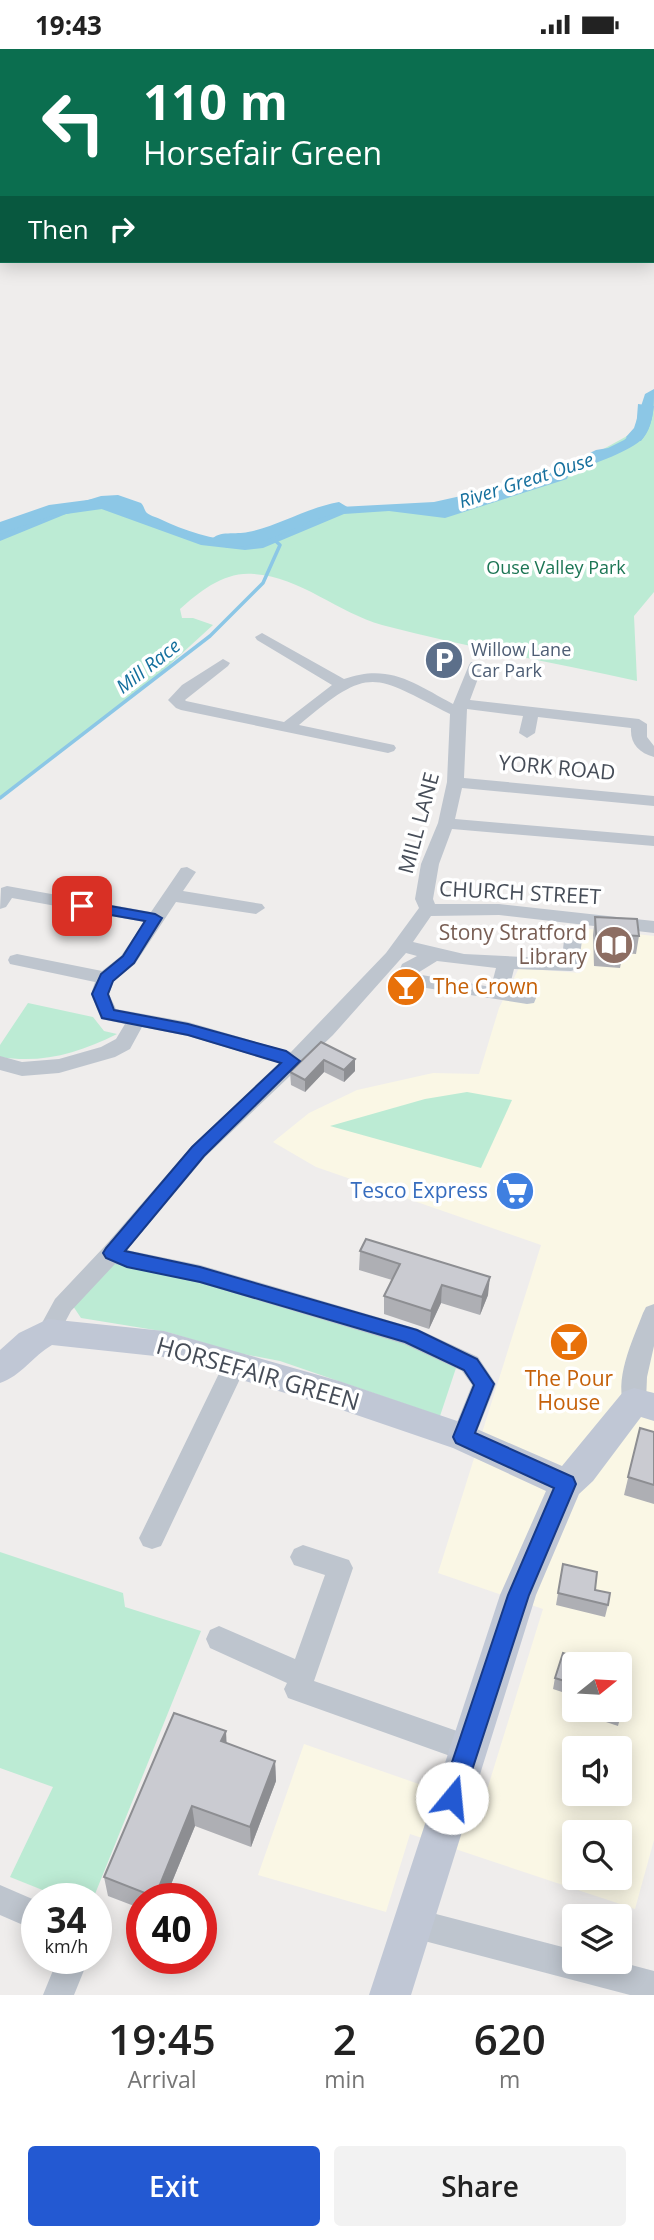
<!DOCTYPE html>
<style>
:root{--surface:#fff;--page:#f2f2f2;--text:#222;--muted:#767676;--accent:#2359d2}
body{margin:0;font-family:"Open Sans",sans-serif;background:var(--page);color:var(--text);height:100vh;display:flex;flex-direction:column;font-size:26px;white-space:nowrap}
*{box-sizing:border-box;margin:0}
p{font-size:23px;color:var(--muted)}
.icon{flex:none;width:38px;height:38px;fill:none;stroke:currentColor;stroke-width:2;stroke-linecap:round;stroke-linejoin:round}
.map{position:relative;height:1946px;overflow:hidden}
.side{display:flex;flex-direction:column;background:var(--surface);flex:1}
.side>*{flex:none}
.top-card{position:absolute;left:0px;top:0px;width:654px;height:214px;box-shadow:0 4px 18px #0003;background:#0b6e4f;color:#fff;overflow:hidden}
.needle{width:46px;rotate:72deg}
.tools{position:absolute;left:562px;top:1603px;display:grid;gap:14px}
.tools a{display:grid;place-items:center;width:70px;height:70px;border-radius:7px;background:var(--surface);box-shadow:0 4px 18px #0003;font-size:35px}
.speed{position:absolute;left:21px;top:1834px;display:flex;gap:14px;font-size:35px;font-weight:700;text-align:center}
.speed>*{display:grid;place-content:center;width:91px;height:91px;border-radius:50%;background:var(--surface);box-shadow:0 4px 18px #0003;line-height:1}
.speed small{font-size:18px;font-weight:400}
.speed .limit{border:10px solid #d22;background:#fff;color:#111}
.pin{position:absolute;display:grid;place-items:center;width:60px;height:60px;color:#fff;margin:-30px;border-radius:14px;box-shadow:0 4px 10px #0006}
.me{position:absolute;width:77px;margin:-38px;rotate:17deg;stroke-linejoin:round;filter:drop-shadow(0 0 5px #0008)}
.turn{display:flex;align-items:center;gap:24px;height:147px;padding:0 28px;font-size:32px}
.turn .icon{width:91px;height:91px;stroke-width:2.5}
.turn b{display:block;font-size:49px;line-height:60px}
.then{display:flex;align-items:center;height:66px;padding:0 28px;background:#0003;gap:14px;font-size:26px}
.eta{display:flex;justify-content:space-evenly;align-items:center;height:119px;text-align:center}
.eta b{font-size:42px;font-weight:600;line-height:49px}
.button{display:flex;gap:14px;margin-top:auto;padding:14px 28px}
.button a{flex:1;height:80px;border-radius:7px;background:var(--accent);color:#fff;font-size:28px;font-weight:600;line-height:80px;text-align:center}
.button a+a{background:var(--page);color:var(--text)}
.status{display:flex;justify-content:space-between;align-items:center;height:49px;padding:0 35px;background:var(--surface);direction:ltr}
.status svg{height:19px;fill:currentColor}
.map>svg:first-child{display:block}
.commercial{fill:#faf7e5;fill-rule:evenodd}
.green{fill:#bcebd4}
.water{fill:#8cc7e6}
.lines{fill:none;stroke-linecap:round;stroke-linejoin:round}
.stream{stroke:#8cc7e6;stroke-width:3.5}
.river{fill:#8cc7e6;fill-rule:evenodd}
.street{fill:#bec5ce;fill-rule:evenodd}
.secondary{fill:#c0c7d5;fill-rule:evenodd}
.primary{fill:#adb8ca;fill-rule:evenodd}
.wall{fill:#aeafb4}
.shaded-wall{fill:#8d8e92}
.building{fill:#cacbd1;stroke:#8d8e92;stroke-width:2}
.route{fill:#2359d2;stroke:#173a88;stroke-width:2}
.labels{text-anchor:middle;stroke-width:7;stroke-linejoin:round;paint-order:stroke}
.far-park-label{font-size:18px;fill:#1c7554;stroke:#fff}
.far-service-label{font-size:18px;fill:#4e5e75;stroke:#fff;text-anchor:start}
.far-water-label{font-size:19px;font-style:italic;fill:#146f9d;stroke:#fff}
.street-label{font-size:21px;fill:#464d58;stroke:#fff}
.education-label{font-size:21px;fill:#785e54;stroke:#fff;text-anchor:end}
.food-label{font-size:21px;fill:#c56008;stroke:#fff;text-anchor:start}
.shop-label{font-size:21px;fill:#366cbe;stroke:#fff;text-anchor:end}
.near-street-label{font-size:24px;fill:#464d58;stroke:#fff}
</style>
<div class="status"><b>19:43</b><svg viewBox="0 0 49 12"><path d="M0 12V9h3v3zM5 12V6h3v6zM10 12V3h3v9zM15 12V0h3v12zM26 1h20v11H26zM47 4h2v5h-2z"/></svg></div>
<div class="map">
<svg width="654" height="1946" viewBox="0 0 654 1946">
<rect width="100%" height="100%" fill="#efedec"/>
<!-- commercial -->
<path class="commercial" d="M582,879L654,887V1791L635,1860L410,1785L386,1863L258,1826L304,1695L482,1757L543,1560L438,1524L541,1196L316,1118L273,1093L309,1064L357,1041L433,1024L479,1025L499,959L519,919L580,924ZM574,1615H620V1661H574ZM574,1699H620V1745H574ZM574,1783H620V1829H574Z"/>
<!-- green -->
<g class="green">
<path d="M654,343V543L634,567L637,632C552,613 466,598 382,576C339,564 300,528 254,525C225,522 200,542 180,560L182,569H193L213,576L155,629L0,749V482L91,453L233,499H251L333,461L447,453L558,425L638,381Z"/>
<path d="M28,954L93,968L104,982L117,985C79,1004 42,1015 0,1008V996Z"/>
<path d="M467,1043L512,1051L481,1119L330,1077L425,1050Z"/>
<path d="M112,1212L194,1231L407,1293L457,1316L440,1367L280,1312L238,1304L167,1283L81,1269L73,1257Z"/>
<path d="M0,1503L123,1544L125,1558L201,1582L93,1850H65L10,1828L53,1738L0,1719Z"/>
</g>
<!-- water -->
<path class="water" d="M638,355L654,357C652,369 650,384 640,392C626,404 588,417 570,423L567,430L445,469L389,462L344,465L263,499L245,501L201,496L96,458L66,465L0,492V478L101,447L118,446L141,454C144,457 144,460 146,463C148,466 156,468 160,470C196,487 242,501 281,483C297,476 306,464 321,459L434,453L514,435L545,426L596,401L608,399L624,391L636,381Z"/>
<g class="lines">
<!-- stream -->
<path class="stream" d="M0,749L210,587L263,534L280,496L269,486"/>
<!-- river -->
<g class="river">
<path d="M654,340C654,360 654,376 641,392H629L626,388L634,379L645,345Z"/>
<path d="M95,450L104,456L102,460L52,467L0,485V473L49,456Z"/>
<path d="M339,453L349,459L346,463C335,466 324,467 314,471C294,479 228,513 211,491C219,481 236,486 248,483C279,477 306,459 339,453Z"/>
</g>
<!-- street -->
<g class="street">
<rect x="653" y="154" width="1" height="6"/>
<rect x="653" y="187" width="1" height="6"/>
<path d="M262,584L344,630C389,614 414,634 453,655L469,616L471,613H481L483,616L470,651L639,670L647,675V688L654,697V708C639,704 630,695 631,679L538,668L535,684L527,689L519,684L523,667L467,660L464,729L654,747V757L462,739L455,770L654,787V797L452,780L439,815L433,850L435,855H499L635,870L654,872V884L499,866L431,867L413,893L464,905L562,910L564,891L573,885L582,891L578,920L571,922L514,920L509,940L534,944L536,949L534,954L527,955L407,936L397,927L402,915L417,907L406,904L333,986L205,1108L127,1201L200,1216L418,1280L478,1308L496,1335L472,1395L463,1398L454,1395L451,1388L472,1336L462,1322L404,1295L200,1234L115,1215L71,1262L56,1290L48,1292L40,1290L37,1283L55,1250L104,1198L191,1098L279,1014L188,987L142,978L130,1000L115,1008L59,1024L22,1027L0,1021V1007L22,1013L59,1010L101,998L116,990L125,975L101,970L91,945L95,933L10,915L8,911L10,907L17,905L102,922L121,907L144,873L12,849L6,858L0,860L1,839L7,837L151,863L181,819L187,818L196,823L183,842L262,855L265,859L256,865L176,853L135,915L114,932L109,945L116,960L188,973L291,1003L386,904L419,859L415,850L421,815L438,774L447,733L450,665C373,626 371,615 299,676L394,696L396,699L394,702L388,704L181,661L176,659L168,651L182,636L223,610L230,614L228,617L185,651L186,652L284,673L332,636L257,591L255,588ZM437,912L496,919L491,938L416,925Z"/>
<path d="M654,1255V1297L647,1328L646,1353L642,1360L634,1363L626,1360C612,1333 633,1291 643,1264L646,1258Z"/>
<path d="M235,1305L243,1308L247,1315L161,1497L152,1500L143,1497L139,1489L143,1481L227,1308Z"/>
<path d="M303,1496L349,1511L353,1519L314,1632L477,1689L481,1699L477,1709L467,1713L288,1649L284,1640L287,1634L210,1599L206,1590L210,1581L219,1577L295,1610L325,1526L294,1516L290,1508L294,1500Z"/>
<path d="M0,1836L37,1852V1882L0,1866Z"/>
<path d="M413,1859L574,1901V1913H620L654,1922V1946H630L413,1889L402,1885L398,1874L402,1863Z"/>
<path d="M58,1909H89L74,1946H43Z"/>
</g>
<!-- secondary -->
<path class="secondary" d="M48,1270L164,1282L339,1332L463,1374L562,1417L623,1343L634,1339L654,1344V1372L641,1368L593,1432L579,1445L536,1546L411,1946H369L500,1546L546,1442L453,1399L339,1360L164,1308L52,1296C33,1307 21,1327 0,1334V1301L19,1284Z"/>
<!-- primary -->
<g class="primary">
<rect x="653" y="23" width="1" height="8"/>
<rect x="0" y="133" width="2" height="8"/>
</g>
</g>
<!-- wall -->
<g class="wall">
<path d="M595,868L639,887L636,905L623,904L620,919L594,917L593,886Z"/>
<path d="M321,993L355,1022L344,1033L324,1023L305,1043L291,1036L290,1023Z"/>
<path d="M366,1190L488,1246L480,1266L441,1254L429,1280L384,1265V1247L392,1231L359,1221L360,1202Z"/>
<path d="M640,1379L654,1383V1455L624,1446Z"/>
<path d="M563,1515L595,1541L608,1556L605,1568L556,1556Z"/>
<path d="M574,1615V1647L553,1640L555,1629Z"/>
<path d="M625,1650L618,1677L591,1668L593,1661H620Z"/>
<path d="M227,1694L275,1712L276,1732L251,1798L195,1777L165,1850H142V1860L108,1847L104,1828Z"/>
</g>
<!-- shaded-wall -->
<g class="shaded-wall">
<path d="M355,1010V1022L344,1033V1021Z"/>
<path d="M324,1011V1023L305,1043V1031Z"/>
<path d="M490,1228L488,1246L480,1266L482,1248Z"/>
<path d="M442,1236L441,1254L429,1280L431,1262Z"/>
<path d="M226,1682L227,1702L221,1692Z"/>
<path d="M275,1712L276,1732L251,1798L250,1778Z"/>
<path d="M192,1757L195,1777L165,1850H156L155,1848Z"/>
</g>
<!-- building -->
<g class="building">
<path d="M595,868L637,870L639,887L622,886L623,901L597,899Z"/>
<path d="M321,993L355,1010L344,1021L324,1011L305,1031L290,1023Z"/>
<path d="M366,1190L490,1228L482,1248L442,1236L431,1262L384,1247L400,1215L360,1202Z"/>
<path d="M640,1379L654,1383V1436L628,1428Z"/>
<path d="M563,1515L597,1523L595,1541L610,1544L608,1556L558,1544Z"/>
<path d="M563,1604L594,1615H574V1635L555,1629Z"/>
<path d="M620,1648L625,1650L621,1666L605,1661H620Z"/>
<path d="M174,1664L226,1682L221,1692L275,1712L250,1778L192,1757L155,1848L104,1828Z"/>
</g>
<!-- route -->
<path class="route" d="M82,852L155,865L162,869L134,914L113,932L108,945L114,961L188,975L286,1002L300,1012L204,1107L125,1202L200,1218L417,1281L477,1310L494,1335L475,1384L573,1428L576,1435L529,1546L463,1749L460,1757L452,1761L443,1757L440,1749L508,1546L554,1439L456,1394L453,1388L474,1336L464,1321L405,1293L200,1233L127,1218L106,1209L103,1204L106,1199L192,1098L281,1014L188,986L102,969L92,945L101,925L123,907L145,872L77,860L75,857Z"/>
<!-- icons -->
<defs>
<g id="parking-disc" transform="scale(2.0125)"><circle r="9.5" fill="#5c6f8a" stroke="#fff"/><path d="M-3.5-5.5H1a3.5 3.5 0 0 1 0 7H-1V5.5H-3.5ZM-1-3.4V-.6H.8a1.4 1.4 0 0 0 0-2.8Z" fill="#fff"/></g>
<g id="library-disc" transform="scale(2.0125)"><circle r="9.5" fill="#8d6e63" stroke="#fff"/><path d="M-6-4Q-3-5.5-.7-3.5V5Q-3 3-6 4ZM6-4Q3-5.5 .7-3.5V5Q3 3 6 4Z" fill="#fff"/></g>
<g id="bar-disc" transform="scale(2.0125)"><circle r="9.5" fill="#e8710a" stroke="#fff"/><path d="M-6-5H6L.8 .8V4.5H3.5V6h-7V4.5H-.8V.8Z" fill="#fff"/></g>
<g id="supermarket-disc" transform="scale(2.0125)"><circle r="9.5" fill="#3f7fe0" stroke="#fff"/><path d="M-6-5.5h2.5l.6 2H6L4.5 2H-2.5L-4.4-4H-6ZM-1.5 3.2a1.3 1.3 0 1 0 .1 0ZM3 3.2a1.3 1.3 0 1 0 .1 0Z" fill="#fff"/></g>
</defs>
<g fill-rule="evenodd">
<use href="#parking-disc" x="444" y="611"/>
<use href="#library-disc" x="614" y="896"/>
<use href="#bar-disc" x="406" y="938"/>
<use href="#supermarket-disc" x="515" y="1142"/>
<use href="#bar-disc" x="569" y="1293"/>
</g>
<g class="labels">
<!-- far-park labels -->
<g class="far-park-label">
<text x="556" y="525">Ouse Valley Park</text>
</g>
<!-- far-service labels -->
<g class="far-service-label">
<text x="471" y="607">Willow Lane<tspan x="471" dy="21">Car Park</tspan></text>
</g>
<!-- far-water labels -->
<g class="far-water-label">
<text transform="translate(526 431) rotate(-18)" y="7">River Great Ouse</text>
<text transform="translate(148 617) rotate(-38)" y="7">Mill Race</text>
</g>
<!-- street labels -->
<g class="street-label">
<text transform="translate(557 719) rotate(5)" y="7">YORK ROAD</text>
<text transform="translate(419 774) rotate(-75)" y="7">MILL LANE</text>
<text transform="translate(520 844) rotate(3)" y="7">CHURCH STREET</text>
</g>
<!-- education labels -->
<g class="education-label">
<text x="587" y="891">Stony Stratford<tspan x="587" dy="24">Library</tspan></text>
</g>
<!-- food labels -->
<g class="food-label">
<text x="433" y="945">The Crown</text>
<text x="569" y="1337" text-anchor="middle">The Pour<tspan x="569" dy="24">House</tspan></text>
</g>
<!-- shop labels -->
<g class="shop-label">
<text x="488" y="1149">Tesco Express</text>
</g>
<!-- near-street labels -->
<g class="near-street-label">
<text transform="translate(258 1325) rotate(16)" y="8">HORSEFAIR GREEN</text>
</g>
</g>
</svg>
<div class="tools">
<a><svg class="needle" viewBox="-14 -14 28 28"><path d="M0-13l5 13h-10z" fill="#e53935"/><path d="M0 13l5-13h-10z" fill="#767676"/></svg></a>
<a><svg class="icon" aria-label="sound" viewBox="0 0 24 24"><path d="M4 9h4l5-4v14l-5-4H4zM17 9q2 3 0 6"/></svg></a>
<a><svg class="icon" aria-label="search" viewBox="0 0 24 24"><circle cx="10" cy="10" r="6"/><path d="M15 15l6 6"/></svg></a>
<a><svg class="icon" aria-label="layers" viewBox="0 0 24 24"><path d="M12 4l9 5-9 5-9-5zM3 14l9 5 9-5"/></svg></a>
</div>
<div class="speed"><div>34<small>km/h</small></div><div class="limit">40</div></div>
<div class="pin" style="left:82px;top:857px;background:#d93025"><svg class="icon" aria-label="arrive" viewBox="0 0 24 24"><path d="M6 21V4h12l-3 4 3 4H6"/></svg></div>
<svg class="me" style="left:452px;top:1749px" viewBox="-20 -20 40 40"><circle r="19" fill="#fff"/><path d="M0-13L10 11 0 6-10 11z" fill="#2359d2"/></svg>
<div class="top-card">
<div class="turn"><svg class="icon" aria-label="left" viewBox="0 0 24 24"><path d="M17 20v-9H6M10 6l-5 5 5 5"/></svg><div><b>110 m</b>Horsefair Green</div></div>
<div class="then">Then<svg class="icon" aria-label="right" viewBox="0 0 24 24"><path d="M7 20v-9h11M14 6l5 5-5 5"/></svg></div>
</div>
</div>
<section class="side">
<div class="eta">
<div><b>19:45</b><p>Arrival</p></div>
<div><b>2</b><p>min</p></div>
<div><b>620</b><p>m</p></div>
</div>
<div class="button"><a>Exit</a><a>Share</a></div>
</section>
